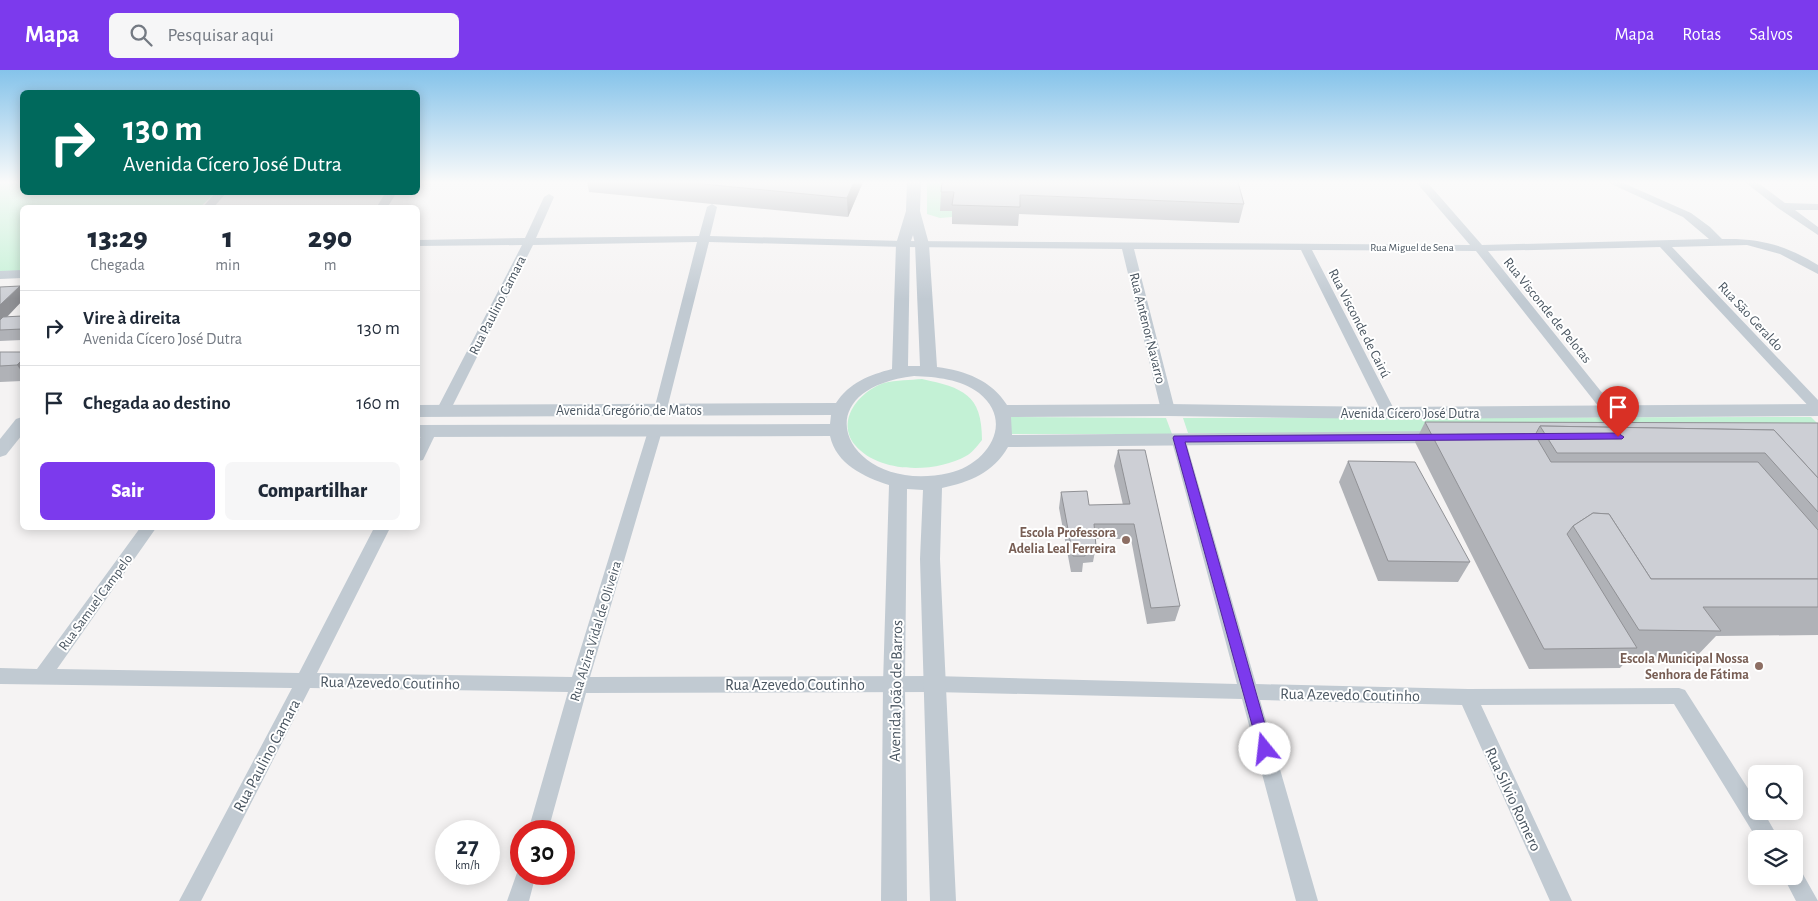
<!DOCTYPE html>
<html lang="pt">
<meta charset="utf-8">
<style>
:root{--surface:#fff;--page:#f6f6f7;--text:#1f2937;--muted:#747a83;--line:#e0e1e3;--accent:#7c3aed}
body{margin:0;font-family:"Alegreya Sans",sans-serif;background:var(--page);color:var(--text);height:100vh;display:flex;flex-direction:column;font-size:19px;white-space:nowrap}
*{box-sizing:border-box;margin:0}
p{font-size:16px;color:var(--muted)}
.icon{flex:none;width:28px;height:28px;fill:none;stroke:currentColor;stroke-width:2;stroke-linecap:round;stroke-linejoin:round}
.map{position:relative;flex:1;overflow:hidden}
.sheet{position:absolute;left:20px;top:135px;width:400px;height:325px;display:flex;flex-direction:column;background:var(--surface);border-radius:8px;box-shadow:0 2px 12px #0003}
.sheet>*{flex:none}
.hud{position:absolute;left:20px;top:20px;width:400px;height:105px;border-radius:8px;box-shadow:0 2px 12px #0003;background:#00695c;color:#fff;overflow:hidden}
.controls{position:absolute;left:1748px;top:695px;display:grid;gap:10px}
.controls a{display:grid;place-items:center;width:55px;height:55px;border-radius:8px;background:var(--surface);box-shadow:0 2px 12px #0003;font-size:25px}
.speed{position:absolute;left:435px;top:750px;display:flex;gap:10px;font-size:25px;font-weight:700;text-align:center}
.speed>*{display:grid;place-content:center;width:65px;height:65px;border-radius:50%;background:var(--surface);box-shadow:0 2px 12px #0003;line-height:1}
.speed small{font-size:12px;font-weight:400}
.speed .limit{border:8px solid #d22;background:#fff;color:#111}
.pin{position:absolute;display:grid;place-items:center;width:42px;height:42px;color:#fff;margin:-51px -21px;border-radius:50% 50% 50% 0;rotate:-45deg;box-shadow:0 0 5px #0007}
.pin .icon{rotate:45deg}
.me{position:absolute;width:55px;margin:-28px;rotate:344deg;stroke-linejoin:round;filter:drop-shadow(0 0 4px #0008)}
.turn{display:flex;align-items:center;gap:18px;height:105px;padding:0 20px;font-size:22px}
.turn .icon{width:65px;height:65px;stroke-width:2.5}
.turn b{display:block;font-size:35px;line-height:42px}
.eta{display:flex;justify-content:space-evenly;align-items:center;height:85px;text-align:center}
.eta b{font-size:30px;font-weight:800;line-height:35px}
.button{display:flex;gap:10px;margin-top:auto;padding:10px 20px}
.button a{flex:1;height:58px;border-radius:8px;background:var(--accent);color:#fff;font-size:20px;font-weight:800;line-height:58px;text-align:center}
.button a+a{background:var(--page);color:var(--text)}
ul{padding:0;list-style:none}
li{display:flex;align-items:center;gap:15px;height:75px;padding:0 20px;border-top:1px solid var(--line)}
li div{flex:1}
li b{display:block;font-size:19px}
li em{font-style:normal}
header{display:flex;align-items:center;gap:30px;box-sizing:border-box;height:70px;padding:0 25px;background:var(--accent);color:#fff}
header strong{font-size:24px}
nav{display:flex;gap:28px;margin-inline-start:auto;font-size:18px}
.search{width:350px;height:45px;background:var(--page);display:flex;align-items:center;gap:12px;box-sizing:border-box;padding:0 18px;border-radius:8px;color:var(--muted);font-size:19px}
.map>svg:first-child{display:block}
.green{fill:#c3f1d5}
.lines{fill:none;stroke-linecap:round;stroke-linejoin:round}
.minor{fill:#c1cad2;fill-rule:evenodd}
.tertiary{fill:#c1cad2;fill-rule:evenodd}
.wall{fill:#b0b2b7}
.shaded-wall{fill:#909195}
.building{fill:#cdcfd5;stroke:#909195}
.route{fill:#7c3aed;stroke:#51269a}
.education-dot{fill:#8d6e63;stroke:#fff;stroke-width:2}
.labels{text-anchor:middle;stroke-width:4;stroke-linejoin:round;paint-order:stroke}
.far-street-label{font-size:11px;fill:#4a5661;stroke:#fff}
.street-label{font-size:14px;fill:#4a5661;stroke:#fff}
.education-label{font-size:14px;font-weight:bold;fill:#785e54;stroke:#fff;text-anchor:end}
.near-street-label{font-size:16px;fill:#4a5661;stroke:#fff}
</style>
<header>
<strong>Mapa</strong>
<div class="search"><svg class="icon" aria-label="search" viewBox="0 0 24 24"><circle cx="10" cy="10" r="6"/><path d="M15 15l6 6"/></svg>Pesquisar aqui</div>
<nav><a>Mapa</a><a>Rotas</a><a>Salvos</a></nav>
</header>
<div class="map">
<svg width="1818" height="831" viewBox="0 0 1818 831">
<rect width="100%" height="100%" fill="#f5f3f3"/>
<!-- green -->
<g class="green">
<path d="M0,112H22V122L215,123L200,137L22,138V202L0,203Z"/>
<path d="M927,112H944L941,141H953L952,147L940,148L927,144Z"/>
<path d="M922,309C963,318 982,324 982,370C978,375 972,383 966,386C936,403 879,404 855,375C835,350 860,321 884,313C896,310 911,310 922,309Z"/>
<path d="M1010,347L1166,348L1172,364H1011Z"/>
<path d="M1811,347L1818,354V363H1188L1183,348Z"/>
</g>
<g class="lines">
<!-- minor -->
<g class="minor">
<path d="M1416,112H1427L1482,175L1709,169L1683,147L1607,112H1621L1691,143L1710,157L1722,169C1760,168 1785,175 1818,195V204L1780,184L1747,175L1672,177L1818,330V343L1813,341L1660,177L1488,181L1616,340L1618,343L1616,346H1606L1476,181L1312,180L1396,343L1394,346H1384L1382,343L1301,180L1134,179L1175,340L1173,343H1163L1161,340L1122,179L903,177L709,172L666,343H656L654,340L697,172L533,175L450,341L448,344H438L436,341L522,175L418,176V170L525,168L544,127L549,124L554,127L536,168L699,166L707,137L712,134L717,137L710,166L903,171L1470,175Z"/>
<path d="M1745,112H1757L1785,133L1818,134V140H1795L1818,157V165L1778,138Z"/>
<path d="M216,122H227L213,138H202Z"/>
<path d="M386,122H397L387,138H376Z"/>
<path d="M430,356L435,358L437,361L423,390L418,391V372L425,358Z"/>
<path d="M655,356L660,358L662,361L590,607L934,606L1237,614L1171,368L1173,365H1183L1185,368L1256,614L1468,619L1679,618L1685,620L1756,731V741H1763L1779,769H1757L1674,634L1481,635L1572,831H1550L1462,635L1260,630L1318,831H1296L1242,629L934,622L586,623L548,761H528L568,622L310,618L201,831H179L292,618L0,614V598L37,599L140,458H156L57,599L299,603L374,458H390L317,603L572,607L648,361L650,358Z"/>
<path d="M521,796V804H536L529,831H507L519,797Z"/>
<path d="M1794,796L1800,799L1818,831H1796L1783,806H1794Z"/>
</g>
<!-- tertiary -->
<g class="tertiary">
<path d="M907,112H921L920,141L929,174L937,297C966,301 991,310 1007,335L1168,334L1389,337L1818,334V346L1389,349L1168,346L1011,347L1012,365L1443,361L1449,363L1452,367L1449,371L1443,373L1008,377C993,403 970,412 942,418L940,489L956,831H930L920,489L923,420L907,419L905,614L907,831H881L883,614L889,415C864,407 836,394 830,366L418,367V355L830,354L831,345L418,347V335L836,333C849,313 869,305 892,299L896,174L906,141ZM913,165L915,174L920,296H908L910,174ZM914,306C937,307 960,309 979,323C1016,353 986,395 949,403C848,426 797,320 914,306Z"/>
<path d="M22,200V208L0,209V201Z"/>
<path d="M22,347V365L6,385L0,387V369L16,349Z"/>
</g>
</g>
<!-- wall -->
<g class="wall">
<path d="M587,112H863L848,147L589,122Z"/>
<path d="M941,122L1244,134L1239,153L1019,144L1018,156L952,154V141H940Z"/>
<path d="M20,216L22,219V231L7,247L22,246V270L0,271V217Z"/>
<path d="M0,282H22V311L0,312Z"/>
<path d="M1425,352L1818,353V565L1716,566L1693,590L1628,589L1620,598L1529,599L1415,372Z"/>
<path d="M1118,380L1180,536L1175,551L1147,554L1131,469H1095L1096,476L1093,492L1083,493L1082,502H1071L1059,438L1061,422L1089,435H1123L1114,396Z"/>
<path d="M1348,391L1470,492L1458,512L1378,511L1339,412Z"/>
</g>
<!-- shaded-wall -->
<g class="shaded-wall">
<path d="M854,112H863L848,147L847,128Z"/>
<path d="M20,216L22,219V231L0,254V235Z"/>
<path d="M22,290V302L17,295Z"/>
</g>
<!-- building -->
<g class="building">
<path d="M682,112H854L847,128Z"/>
<path d="M942,112H1238L1244,134L1020,125V137L952,135L954,122H941Z"/>
<path d="M20,216L0,235V217Z"/>
<path d="M22,246V259L0,260V250L3,247Z"/>
<path d="M0,282H22V290L17,295L0,296Z"/>
<path d="M1425,352L1818,353V408L1774,360L1540,356L1535,365L1551,392H1758L1818,460V509H1651L1609,444L1593,443L1573,456L1567,464L1637,578L1544,579Z"/>
<path d="M1540,356L1774,360L1818,408V442L1765,383H1557Z"/>
<path d="M1118,380H1145L1180,536L1151,538L1134,454H1094L1096,476L1085,477V486H1073L1061,422L1087,421L1089,435L1130,434Z"/>
<path d="M1348,391L1415,392L1470,492L1388,491Z"/>
<path d="M1593,443L1609,444L1651,509H1818V537H1703L1721,561L1639,560L1573,456Z"/>
</g>
<!-- sky -->
<linearGradient id="sky" x2="0" y2="1"><stop stop-color="#85c3ea"/><stop offset="0.49" stop-color="#fafafa"/><stop offset="1" stop-color="#fafafa" stop-opacity="0"/></linearGradient>
<rect width="1818" height="229" fill="url(#sky)"/>
<!-- route -->
<path class="route" d="M1618,363L1624,367L1622,369L1185,372L1272,679L1270,684L1265,685L1260,684L1173,368L1174,366Z"/>
<!-- markers -->
<g class="education-dot">
<circle cx="1126" cy="470" r="5"/>
<circle cx="1759" cy="596" r="5"/>
</g>
<g class="labels">
<!-- far-street labels -->
<g class="far-street-label">
<text x="1412" y="181">Rua Miguel de Sena</text>
</g>
<!-- street labels -->
<g class="street-label">
<text transform="translate(497 235) rotate(-63)" y="5">Rua Paulino Camara</text>
<text transform="translate(1548 240) rotate(51)" y="5">Rua Visconde de Pelotas</text>
<text transform="translate(1751 246) rotate(47)" y="5">Rua São Geraldo</text>
<text transform="translate(1360 253) rotate(63)" y="5">Rua Visconde de Cairú</text>
<text transform="translate(1148 258) rotate(76)" y="5">Rua Antenor Navarro</text>
<text x="629" y="345">Avenida Gregório de Matos</text>
<text x="1410" y="348">Avenida Cícero José Dutra</text>
<text transform="translate(95 532) rotate(-54)" y="5">Rua Samuel Campelo</text>
<text transform="translate(595 561) rotate(-73)" y="5">Rua Alzira Vidal de Oliveira</text>
</g>
<!-- education labels -->
<g class="education-label">
<text x="1116" y="467">Escola Professora<tspan x="1116" dy="16">Adelia Leal Ferreira</tspan></text>
<text x="1749" y="593">Escola Municipal Nossa<tspan x="1749" dy="16">Senhora de Fátima</tspan></text>
</g>
<!-- near-street labels -->
<g class="near-street-label">
<text transform="translate(390 612) rotate(1)" y="6">Rua Azevedo Coutinho</text>
<text x="795" y="620">Rua Azevedo Coutinho</text>
<text transform="translate(895 621) rotate(-89)" y="6">Avenida João de Barros</text>
<text transform="translate(1350 624) rotate(1)" y="6">Rua Azevedo Coutinho</text>
<text transform="translate(266 685) rotate(-62)" y="6">Rua Paulino Camara</text>
<text transform="translate(1514 729) rotate(65)" y="6">Rua Silvio Romero</text>
</g>
</g>
</svg>
<div class="controls">
<a><svg class="icon" aria-label="search" viewBox="0 0 24 24"><circle cx="10" cy="10" r="6"/><path d="M15 15l6 6"/></svg></a>
<a><svg class="icon" aria-label="layers" viewBox="0 0 24 24"><path d="M12 4l9 5-9 5-9-5zM3 14l9 5 9-5"/></svg></a>
</div>
<div class="speed"><div>27<small>km/h</small></div><div class="limit">30</div></div>
<div class="pin" style="left:1618px;top:367px;background:#d93025"><svg class="icon" aria-label="arrive" viewBox="0 0 24 24"><path d="M6 21V4h12l-3 4 3 4H6"/></svg></div>
<svg class="me" style="left:1265px;top:679px" viewBox="-20 -20 40 40"><circle r="19" fill="#fff"/><path d="M0-13L10 11 0 6-10 11z" fill="#7c3aed"/></svg>
<div class="hud">
<div class="turn"><svg class="icon" aria-label="right" viewBox="0 0 24 24"><path d="M7 20v-9h11M14 6l5 5-5 5"/></svg><div><b>130 m</b>Avenida Cícero José Dutra</div></div>
</div>
<section class="sheet">
<div class="eta">
<div><b>13:29</b><p>Chegada</p></div>
<div><b>1</b><p>min</p></div>
<div><b>290</b><p>m</p></div>
</div>
<ul>
<li><svg class="icon" aria-label="right" viewBox="0 0 24 24"><path d="M7 20v-9h11M14 6l5 5-5 5"/></svg><div><b>Vire à direita</b><p>Avenida Cícero José Dutra</p></div><em>130 m</em></li>
<li><svg class="icon" aria-label="arrive" viewBox="0 0 24 24"><path d="M6 21V4h12l-3 4 3 4H6"/></svg><div><b>Chegada ao destino</b></div><em>160 m</em></li>
</ul>
<div class="button"><a>Sair</a><a>Compartilhar</a></div>
</section>
</div>
